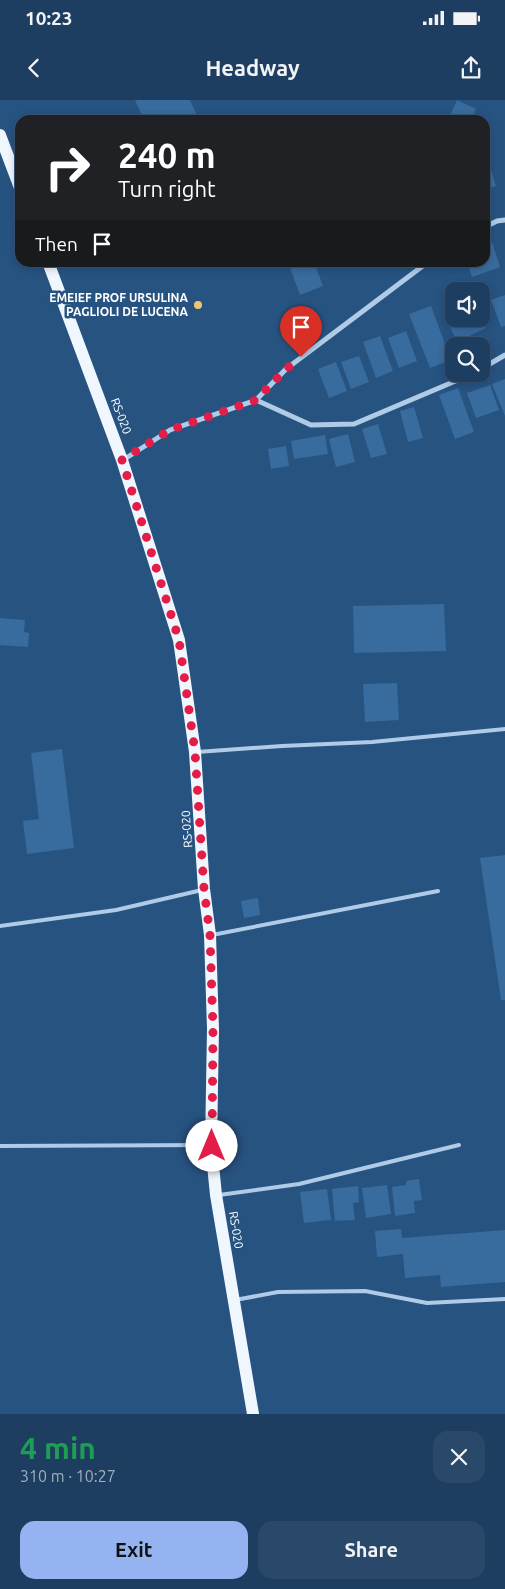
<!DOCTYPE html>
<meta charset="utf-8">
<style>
:root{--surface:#1d3e61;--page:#2a496a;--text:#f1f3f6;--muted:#a0aebd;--line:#3b5776;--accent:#95b2f1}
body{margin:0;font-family:Ubuntu,sans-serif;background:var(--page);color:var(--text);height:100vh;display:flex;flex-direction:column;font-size:19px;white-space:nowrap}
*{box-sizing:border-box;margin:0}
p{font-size:16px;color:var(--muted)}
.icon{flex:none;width:28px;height:28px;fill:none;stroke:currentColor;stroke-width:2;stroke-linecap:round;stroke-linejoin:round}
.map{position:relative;height:1314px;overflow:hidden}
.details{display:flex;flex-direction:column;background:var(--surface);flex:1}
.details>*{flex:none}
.guide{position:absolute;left:15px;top:15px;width:475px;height:152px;border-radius:15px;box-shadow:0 2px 8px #0003,0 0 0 1px var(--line);background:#202124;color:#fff;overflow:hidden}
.controls{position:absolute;left:445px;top:182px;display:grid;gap:10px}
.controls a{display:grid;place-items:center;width:45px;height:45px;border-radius:10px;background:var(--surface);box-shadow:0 2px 8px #0003,0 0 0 1px var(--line);font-size:25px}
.pin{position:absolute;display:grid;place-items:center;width:42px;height:42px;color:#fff;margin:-51px -21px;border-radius:50% 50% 50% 0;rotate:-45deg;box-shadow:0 0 5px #0007}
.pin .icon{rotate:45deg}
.me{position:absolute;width:55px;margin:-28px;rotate:0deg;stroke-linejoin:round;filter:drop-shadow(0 0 4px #0008)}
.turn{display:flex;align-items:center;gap:18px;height:105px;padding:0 20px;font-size:22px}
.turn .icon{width:65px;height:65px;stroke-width:2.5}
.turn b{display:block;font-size:35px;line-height:42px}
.then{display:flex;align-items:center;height:48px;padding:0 20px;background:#0003;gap:10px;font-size:19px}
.round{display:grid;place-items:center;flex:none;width:52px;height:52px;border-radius:15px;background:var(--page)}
.summary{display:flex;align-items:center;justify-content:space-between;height:85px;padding:0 20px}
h1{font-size:30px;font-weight:600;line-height:38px;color:#1e9e55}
.button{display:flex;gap:10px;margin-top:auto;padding:10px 20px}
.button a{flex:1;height:58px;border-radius:15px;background:var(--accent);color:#111;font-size:20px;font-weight:600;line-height:58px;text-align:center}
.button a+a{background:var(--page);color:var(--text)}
.status{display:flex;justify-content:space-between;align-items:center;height:35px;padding:0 25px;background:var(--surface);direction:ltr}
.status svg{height:14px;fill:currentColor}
header{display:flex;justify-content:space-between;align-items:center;height:65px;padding:0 20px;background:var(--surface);font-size:22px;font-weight:600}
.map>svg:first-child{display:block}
.building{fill:#386b9e}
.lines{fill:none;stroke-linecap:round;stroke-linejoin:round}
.service{stroke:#afcbe6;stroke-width:4}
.minor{stroke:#afcbe6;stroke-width:5}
.primary{stroke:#f0f6fd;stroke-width:12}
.route{stroke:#e11d48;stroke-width:9;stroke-dasharray:0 16.2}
.poi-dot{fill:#eec575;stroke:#275381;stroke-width:2}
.labels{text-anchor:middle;stroke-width:5;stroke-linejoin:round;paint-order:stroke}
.poi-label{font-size:12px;font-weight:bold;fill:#fff;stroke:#275381;text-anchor:end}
.street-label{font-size:12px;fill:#fff;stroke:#275381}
</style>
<div class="status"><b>10:23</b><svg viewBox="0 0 49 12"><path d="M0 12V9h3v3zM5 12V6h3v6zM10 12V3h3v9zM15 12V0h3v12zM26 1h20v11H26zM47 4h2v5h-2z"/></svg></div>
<header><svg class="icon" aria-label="back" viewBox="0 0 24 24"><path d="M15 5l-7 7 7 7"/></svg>Headway<svg class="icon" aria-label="share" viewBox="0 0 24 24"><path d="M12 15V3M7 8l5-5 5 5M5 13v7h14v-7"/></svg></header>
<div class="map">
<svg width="505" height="1314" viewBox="0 0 505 1314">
<rect width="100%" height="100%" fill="#275381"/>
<!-- building -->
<g class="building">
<path d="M135,0H190L199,20H144Z"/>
<path d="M457,0L476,9L471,20H448Z"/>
<path d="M485,51L496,86L485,89Z"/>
<path d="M492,142L500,167L472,177L467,162H485V145Z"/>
<path d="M288,162H314L323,186L300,195Z"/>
<path d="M505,195V226L501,227L491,200Z"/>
<path d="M431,206L451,260L430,268L409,214Z"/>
<path d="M454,217V219H482L486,228L457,242L447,220Z"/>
<path d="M406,231L417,261L399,268L388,238Z"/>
<path d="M380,236L393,271L376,278L363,242Z"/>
<path d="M359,256L369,282L351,289L341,262Z"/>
<path d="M336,262L347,291L329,298L318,269Z"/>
<path d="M505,279V316L492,284Z"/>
<path d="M490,285L499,310L476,318L467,293Z"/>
<path d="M458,288L474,332L455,339L439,295Z"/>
<path d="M414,307L423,338L408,342L400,311Z"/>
<path d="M378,324L387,354L371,358L362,329Z"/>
<path d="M348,334L355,362L336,367L329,339Z"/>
<path d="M325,335L328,354L294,359L291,341Z"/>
<path d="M286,346L289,366L271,369L268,349Z"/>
<path d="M444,504L446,551L354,553L353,506Z"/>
<path d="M0,518L25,520L24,532L29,533L28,547L0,545Z"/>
<path d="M397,583L399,620L365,622L363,584Z"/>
<path d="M62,649L74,748L27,754L23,721L39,719L31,653Z"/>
<path d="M505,755V900H501L480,758Z"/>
<path d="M258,798L260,815L244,818L241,801Z"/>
<path d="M419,1079L422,1100L414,1101L415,1113L395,1116L392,1087L406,1085V1081Z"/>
<path d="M387,1085L391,1114L366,1118L362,1088Z"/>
<path d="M358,1086L359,1102L353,1103L355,1120L335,1121L332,1089Z"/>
<path d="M327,1089L331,1120L304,1123L300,1092Z"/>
<path d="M401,1129L402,1138L505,1130V1182L441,1187L440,1175L405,1178L403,1154L377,1157L375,1131Z"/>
</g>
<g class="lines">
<!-- service -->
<g class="service">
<path d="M197,652L282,646L372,642L505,629"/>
<path d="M0,826L116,810L202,790"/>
<path d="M212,835L438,791"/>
<path d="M0,1046L209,1045"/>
<path d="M219,1095L299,1084L459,1045"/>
<path d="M235,1200L278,1192L365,1191L427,1203L505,1199"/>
</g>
<!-- minor -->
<g class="minor">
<path d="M485,127L497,121L505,120"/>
<path d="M481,269L505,255"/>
<path d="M256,300L311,325L354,324L472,274"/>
<path d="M123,360L170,330L256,300L286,269L428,162"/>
</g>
<!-- primary -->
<g class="primary">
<path d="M0,35L20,88"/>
<path d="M48,162L122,360L179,540L195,652L204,789L210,835L213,929L211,1045L216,1095L253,1314"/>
</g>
</g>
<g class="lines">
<!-- route -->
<path class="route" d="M212,1046L213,929L210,835L204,789L195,652L179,540L122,360L170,330L256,300L286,269L301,257"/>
</g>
<!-- markers -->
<circle class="poi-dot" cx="198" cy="205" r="5"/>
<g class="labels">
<!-- poi labels -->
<g class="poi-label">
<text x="188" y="202">EMEIEF PROF URSULINA<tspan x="188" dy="14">PAGLIOLI DE LUCENA</tspan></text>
</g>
<!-- street labels -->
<g class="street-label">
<text transform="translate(121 316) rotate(69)" y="4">RS-020</text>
<text transform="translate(187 729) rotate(-94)" y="4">RS-020</text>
<text transform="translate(236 1130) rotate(81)" y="4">RS-020</text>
</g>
</g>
</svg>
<div class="controls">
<a><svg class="icon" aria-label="sound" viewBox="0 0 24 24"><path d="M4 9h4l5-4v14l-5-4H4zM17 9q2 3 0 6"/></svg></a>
<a><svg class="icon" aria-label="search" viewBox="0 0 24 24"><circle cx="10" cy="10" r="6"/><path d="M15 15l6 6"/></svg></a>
</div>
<div class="pin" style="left:301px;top:257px;background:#d93025"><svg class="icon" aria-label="arrive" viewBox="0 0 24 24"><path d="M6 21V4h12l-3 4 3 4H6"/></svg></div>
<svg class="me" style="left:212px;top:1046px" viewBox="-20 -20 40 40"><circle r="19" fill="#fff"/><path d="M0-13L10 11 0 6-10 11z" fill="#e11d48"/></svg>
<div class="guide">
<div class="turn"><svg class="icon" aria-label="right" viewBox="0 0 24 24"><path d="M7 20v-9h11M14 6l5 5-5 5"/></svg><div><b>240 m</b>Turn right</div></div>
<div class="then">Then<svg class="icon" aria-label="arrive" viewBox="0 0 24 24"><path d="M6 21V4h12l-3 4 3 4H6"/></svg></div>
</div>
</div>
<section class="details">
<div class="summary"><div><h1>4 min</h1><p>310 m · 10:27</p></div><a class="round"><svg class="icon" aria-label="close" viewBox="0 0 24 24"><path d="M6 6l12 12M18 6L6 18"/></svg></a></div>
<div class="button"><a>Exit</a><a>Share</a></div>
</section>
